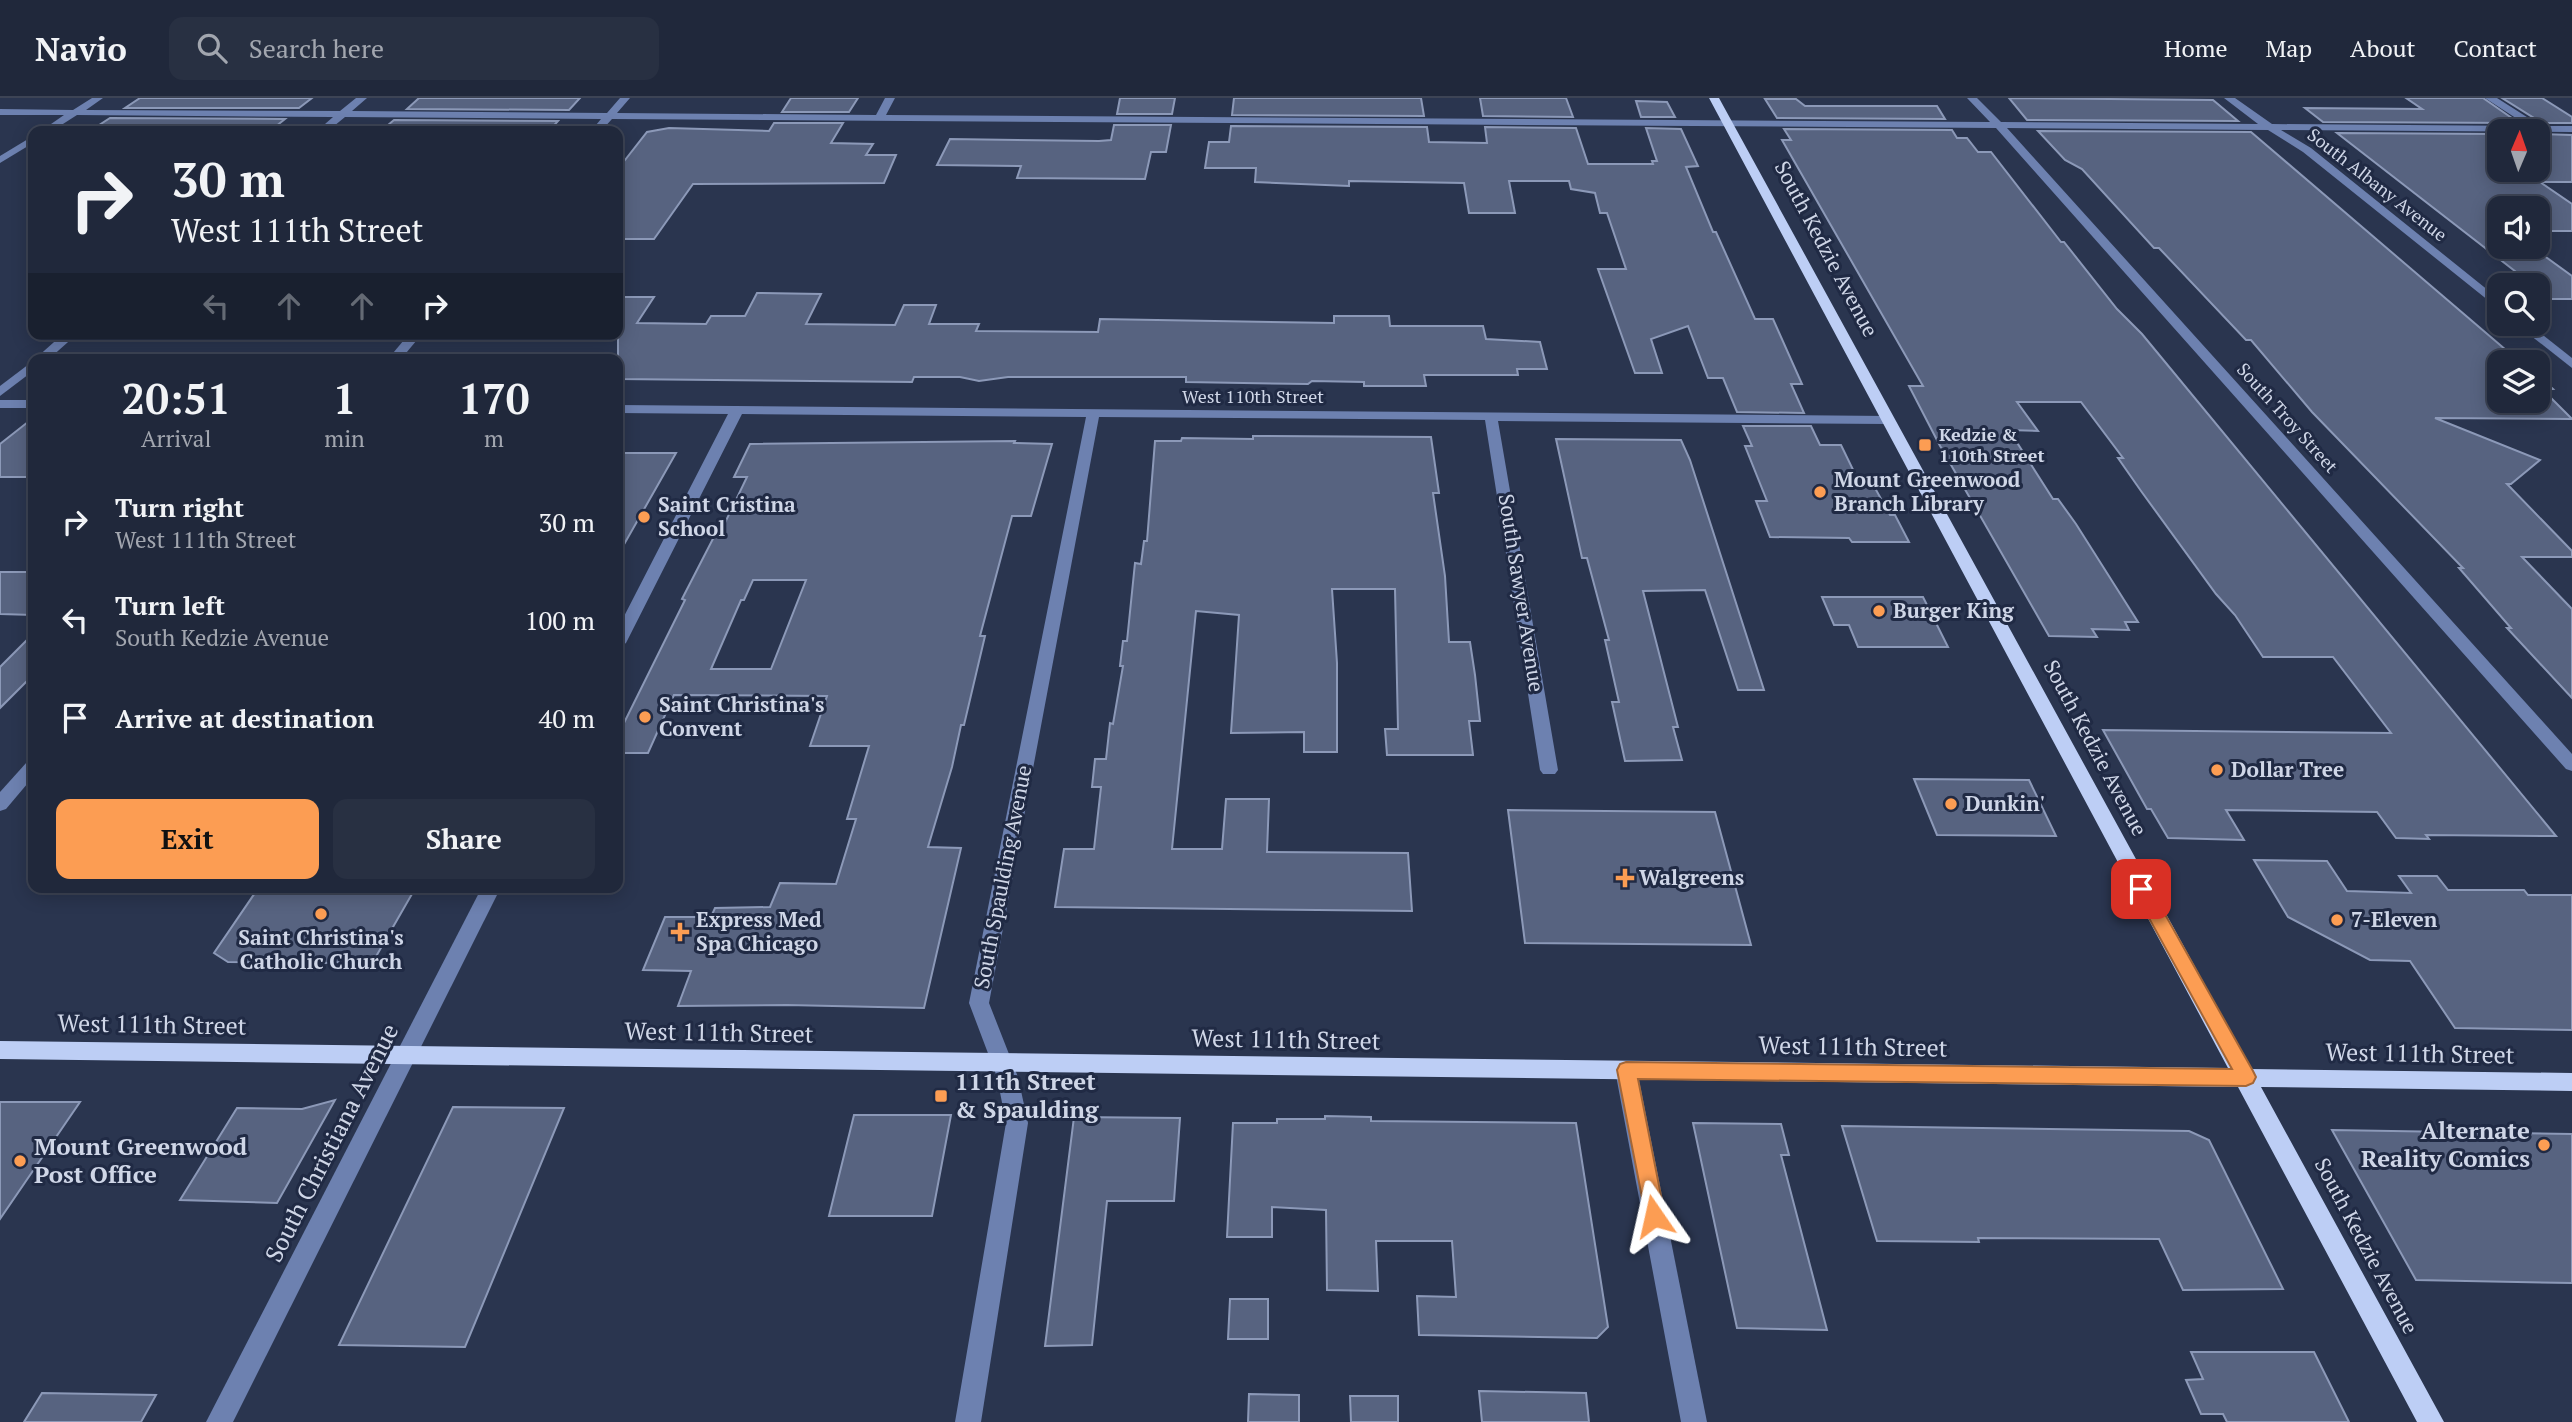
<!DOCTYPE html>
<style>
:root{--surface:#20283b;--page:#283042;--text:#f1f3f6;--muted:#a2a6af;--line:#3d4455;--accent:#fc9d53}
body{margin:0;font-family:"PT Serif",serif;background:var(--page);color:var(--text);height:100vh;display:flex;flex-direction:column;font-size:26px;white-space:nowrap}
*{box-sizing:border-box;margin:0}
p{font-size:23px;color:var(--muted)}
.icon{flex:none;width:38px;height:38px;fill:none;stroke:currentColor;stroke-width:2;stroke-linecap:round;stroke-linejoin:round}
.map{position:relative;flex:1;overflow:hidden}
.side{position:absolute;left:28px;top:256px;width:595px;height:539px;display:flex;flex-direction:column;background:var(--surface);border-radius:14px;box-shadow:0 4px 18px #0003,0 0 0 2px var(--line)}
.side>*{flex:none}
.hud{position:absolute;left:28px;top:28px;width:595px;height:214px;border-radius:14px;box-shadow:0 4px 18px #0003,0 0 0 2px var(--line);background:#20283b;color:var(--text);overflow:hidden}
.needle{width:46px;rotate:2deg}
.tools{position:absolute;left:2487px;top:21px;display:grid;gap:14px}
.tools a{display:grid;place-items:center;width:63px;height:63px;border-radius:14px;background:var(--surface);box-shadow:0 4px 18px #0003,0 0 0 2px var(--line);font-size:35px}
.pin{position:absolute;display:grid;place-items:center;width:60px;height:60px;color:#fff;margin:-30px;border-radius:14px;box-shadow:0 4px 10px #0006}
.me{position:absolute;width:77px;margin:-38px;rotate:349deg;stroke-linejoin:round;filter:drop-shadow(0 0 5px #0008)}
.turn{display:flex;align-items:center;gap:24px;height:147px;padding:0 28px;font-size:32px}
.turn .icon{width:91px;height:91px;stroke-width:2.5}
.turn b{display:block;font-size:49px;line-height:60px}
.lanes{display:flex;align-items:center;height:66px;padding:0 28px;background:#0003;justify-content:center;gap:35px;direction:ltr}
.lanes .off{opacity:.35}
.eta{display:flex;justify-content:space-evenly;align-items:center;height:119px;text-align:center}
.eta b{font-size:42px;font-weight:700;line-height:49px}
.action{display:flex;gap:14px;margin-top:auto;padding:14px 28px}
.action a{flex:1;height:80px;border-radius:14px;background:var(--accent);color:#111;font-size:28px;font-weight:700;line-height:80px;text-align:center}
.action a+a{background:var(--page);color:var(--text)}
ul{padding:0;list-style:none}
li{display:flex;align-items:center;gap:21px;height:98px;padding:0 28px}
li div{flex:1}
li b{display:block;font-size:26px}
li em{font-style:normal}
header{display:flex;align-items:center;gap:42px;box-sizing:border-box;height:98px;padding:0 35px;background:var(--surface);border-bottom:2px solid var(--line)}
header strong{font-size:33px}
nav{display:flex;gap:38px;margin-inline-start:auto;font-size:24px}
.search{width:490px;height:63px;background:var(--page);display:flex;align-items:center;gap:18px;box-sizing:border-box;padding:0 24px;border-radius:14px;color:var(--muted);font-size:26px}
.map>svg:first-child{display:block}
.building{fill:#576380;stroke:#8c99b8;stroke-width:2;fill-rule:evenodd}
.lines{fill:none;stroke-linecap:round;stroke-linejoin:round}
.minor{fill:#6d81b0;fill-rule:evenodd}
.major{fill:#bdcef5;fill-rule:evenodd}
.route{fill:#fc9d53;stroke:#a46636;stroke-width:2}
.poi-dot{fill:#fc9d53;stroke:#202a44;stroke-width:2.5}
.labels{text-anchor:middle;stroke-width:6;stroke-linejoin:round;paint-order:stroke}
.far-street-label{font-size:18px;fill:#cfd6e7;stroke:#202a44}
.far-poi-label{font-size:18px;font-weight:bold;fill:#cfd6e7;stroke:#202a44;text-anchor:start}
.street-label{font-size:21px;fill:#cfd6e7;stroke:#202a44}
.poi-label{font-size:21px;font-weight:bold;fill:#cfd6e7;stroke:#202a44;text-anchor:start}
.near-street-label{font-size:24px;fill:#cfd6e7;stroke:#202a44}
.near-poi-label{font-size:24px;font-weight:bold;fill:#cfd6e7;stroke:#202a44;text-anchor:start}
</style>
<header>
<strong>Navio</strong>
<div class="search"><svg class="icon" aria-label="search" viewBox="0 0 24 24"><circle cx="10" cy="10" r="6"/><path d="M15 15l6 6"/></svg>Search here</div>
<nav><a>Home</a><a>Map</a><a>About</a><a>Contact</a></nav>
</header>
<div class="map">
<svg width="2572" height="1324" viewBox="0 0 2572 1324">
<rect width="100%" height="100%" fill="#2a354f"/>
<!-- building -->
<g class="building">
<path d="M140,0H312L299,10H125Z"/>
<path d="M419,0H580L569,12L407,11Z"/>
<path d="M791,0H858L849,14H782Z"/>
<path d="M1120,0H1175L1172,16H1117Z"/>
<path d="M1234,0H1421L1424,18L1232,17Z"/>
<path d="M1480,0H1566L1573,19L1483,18Z"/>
<path d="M2009,0L2213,2L2238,23L2027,22Z"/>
<path d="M2406,0H2483L2519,25L2323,24L2305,10L2422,11Z"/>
<path d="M2502,0H2542L2572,19V25H2542Z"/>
<path d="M1765,1H1796L1805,8H1937L1945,21L1777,20Z"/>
<path d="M1636,3L1667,4L1675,19H1641Z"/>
<path d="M110,20L285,21L270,33H90Z"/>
<path d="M394,22L558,23L549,33H381Z"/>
<path d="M774,25H843L831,45L873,46L866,57H896L884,85L693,86L654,141H618V71L647,34L669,30L769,33Z"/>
<path d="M1114,27H1171L1166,54H1151L1145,81L1017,80L1021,68L937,67L950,41L1099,43L1111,42Z"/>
<path d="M1231,28L1427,29L1429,44L1487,45L1485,29L1576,30L1588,66H1653L1652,63H1657L1646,30L1681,31L1698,68L1686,69L1713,134H1716L1755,221H1773L1802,286H1791L1804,315L1737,314L1723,280H1708L1688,228L1651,241L1662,275H1635L1598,171H1626L1607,115H1600L1595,95L1571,91L1569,83H1509L1515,115H1469L1464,85L1349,83V88L1255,84L1256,70H1205L1209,44H1229Z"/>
<path d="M1784,31L1952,32L1957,40H1967L1978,54H1991L2061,144H2064L2117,211L2142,236L2556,738L2426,737L2429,741L2396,740L2377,714L2226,712L2244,742L2168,740L2151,711H2147L2103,632L2391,635L2333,559H2263L2235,517L2216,496L2141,393L2118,360H2123L2081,304H2017L2038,333L2009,332L2053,401H2058L2076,426L2138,524H2125L2129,532L2092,531L2097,539L2049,538L1939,346L1909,288H1923L1782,42H1791Z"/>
<path d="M2038,33L2251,34L2520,264H2499V303H2538V278L2553,291L2543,292L2572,321L2435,320L2540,362L2511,386H2507L2572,453V459H2522L2572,511V600L2507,530H2511L2459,470H2463L2312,314L2251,242H2246L2159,150H2154L2082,71L2065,62Z"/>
<path d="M2337,35L2499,36V72H2538V36L2572,37V84H2540L2572,106V133H2538V110H2499V149H2532L2572,178V201H2551L2538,190V177H2520Z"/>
<path d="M757,195L821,196L806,226L895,227L904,207H936L929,226H979L976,233L1098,234L1100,221L1334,225V218H1389L1390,228H1483L1486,241L1540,244L1547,271H1517L1518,277H1424L1426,288H1364V284L1312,283L1308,286L1186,284V279H1008L979,283L960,279H914L912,284L618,281V199H654L637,225L706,226L711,218H745Z"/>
<path d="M33,320V379H0V346Z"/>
<path d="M1743,328H1811L1820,347H1841L1858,382L1875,390L1890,417H1895L1909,444H1852L1849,440L1770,439L1756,403H1767L1745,348H1752Z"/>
<path d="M1253,338L1431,339L1439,395H1433L1445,478L1449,544H1470L1475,577L1480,623H1469L1473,657H1387L1385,631H1398L1395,491H1332L1337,565V654H1304V634L1231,635L1239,517L1196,513L1172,751H1222L1226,701H1269L1267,754L1408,755L1412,813L1055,809L1064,751H1094L1101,689H1092L1095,661H1106L1110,625L1113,626L1123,568H1120L1123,543H1127L1135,465L1141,466L1144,443H1147L1155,343H1181L1182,340L1253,341Z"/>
<path d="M1556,341L1681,342L1690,362L1764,592H1738L1705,492L1643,493L1678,629H1673L1682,662L1625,663L1612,604H1619L1605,542H1609L1587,460H1582Z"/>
<path d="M1015,343L1014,345L1052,346L1031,418H1012L980,538H985L964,627H961L952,669L928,749L961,750L924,910L787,907L678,908L691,873L643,872L665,819H711L715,810L770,809L780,785L836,786L856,721H847L869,648H810L827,598L674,597L648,655H618V637L685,502L682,501L718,431H722L747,379H734L750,346ZM753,482H806L771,571H711L741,502H744Z"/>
<path d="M618,355H676L618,457Z"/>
<path d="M0,474H33V517L0,516Z"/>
<path d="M1822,499H1923L1948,549H1858L1849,527H1834Z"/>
<path d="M33,536V577L0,610V569Z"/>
<path d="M1914,681L2029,682L2056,738L1937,737Z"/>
<path d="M1508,712L1715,714L1751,847L1525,845Z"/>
<path d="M2254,762L2327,763L2347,793L2411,795L2399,778H2437L2448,792H2524L2528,797H2572V932L2455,930L2410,863L2370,862L2288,819Z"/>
<path d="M259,789H416L374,862L324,865L228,864L214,855Z"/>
<path d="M335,1002L277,1105L180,1102L237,1010L302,1011Z"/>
<path d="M0,1004H80L0,1121Z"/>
<path d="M453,1009L564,1010L465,1249L339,1247Z"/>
<path d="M854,1017H951L932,1118H829Z"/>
<path d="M1325,1018L1371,1019V1023L1576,1025L1608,1229L1597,1240L1419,1237L1417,1198L1456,1199L1452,1143H1376L1378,1193L1327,1192L1326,1112L1272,1109V1139H1227L1233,1025H1277V1021H1325Z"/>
<path d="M1074,1019L1180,1020L1174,1103H1107L1092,1247L1045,1248Z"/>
<path d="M1693,1025L1781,1026L1789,1057H1781L1827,1232L1737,1230Z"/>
<path d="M1842,1028L2189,1033L2209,1042L2283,1191L2183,1192L2159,1141L1978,1140L1979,1144L1877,1143Z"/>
<path d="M2332,1032L2572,1036V1185L2416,1182Z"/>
<path d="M1230,1201H1268V1241H1228Z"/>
<path d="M2191,1254H2314L2349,1324H2227L2223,1316H2201L2186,1282L2203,1281Z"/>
<path d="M1479,1293L1586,1295L1589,1324H1482Z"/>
<path d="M42,1295L156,1297L141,1324H24Z"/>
<path d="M1249,1296L1299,1297V1324H1248Z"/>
<path d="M1350,1298H1398V1324H1351Z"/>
</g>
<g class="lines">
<!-- minor -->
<g class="minor">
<path d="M92,0H103L86,12L340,13L356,0H367L352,13L607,15L620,0H630L617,15L876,17L885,0H895L886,17L1990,24L1967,0H1977L2001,24L2258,26L2224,0H2235L2272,26L2528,28L2485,0H2497L2541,28H2572V34L2281,32L2311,50L2499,201V211L2303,54L2268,32L2007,30L2572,656V673L2566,671L1996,30L612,21L601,33H591L601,21L345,19L328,33H317L333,19L77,17L52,33H41L64,17H0V11L73,12Z"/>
<path d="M33,38V45L0,65V58Z"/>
<path d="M2516,226H2529L2572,260V270Z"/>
<path d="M63,236H77L49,261H35Z"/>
<path d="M409,236H422L401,261H388Z"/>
<path d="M33,263V273L0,298V288Z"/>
<rect x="0" y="302" width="33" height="8"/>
<path d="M618,307L1888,318L1895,322L1888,326L1498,323L1558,672L1555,676H1543L1540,672L1485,322L1099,319L989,905L1018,979L1028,1025L981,1324H955L1006,1025L997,979L969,905L1086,319L742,316L626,545L618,550V530L728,316L618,315Z"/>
<path d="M33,662V679L6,711L0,713V694L27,664Z"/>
<path d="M482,789H501L233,1324H206Z"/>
<path d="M1626,963L1634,966L1637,972L1707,1324H1681L1615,972L1618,966Z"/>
</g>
<!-- major -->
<path class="major" d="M1709,0H1719L2251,971L2572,975V993L2261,989L2444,1324H2417L2238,989L0,961V943L2228,970Z"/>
</g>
<!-- route -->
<path class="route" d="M2141,784L2148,786L2253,973L2256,979L2253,985L2246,988L1638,981L1665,1118L1662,1125L1654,1128L1647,1125L1617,972L1620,966L1626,964L2232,971L2133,791L2135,786Z"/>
<!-- markers -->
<g class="poi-dot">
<rect x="1918" y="340" width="14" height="14" rx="3.5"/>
<circle cx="1820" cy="394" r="7"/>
<circle cx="644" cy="419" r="7"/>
<circle cx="1879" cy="513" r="7"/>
<circle cx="645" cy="619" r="7"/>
<circle cx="2217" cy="672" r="7"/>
<circle cx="1951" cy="706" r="7"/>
<path d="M1621.5 769.5h7v7h7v7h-7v7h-7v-7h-7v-7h7z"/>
<circle cx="321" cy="816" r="7"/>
<circle cx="2337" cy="822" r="7"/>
<path d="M676.5 823.5h7v7h7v7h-7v7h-7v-7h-7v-7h7z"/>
<rect x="934" y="991" width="14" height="14" rx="3.5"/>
<circle cx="2544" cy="1047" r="7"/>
<circle cx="20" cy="1063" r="7"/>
</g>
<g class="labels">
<!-- far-street labels -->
<g class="far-street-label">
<text transform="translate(2377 87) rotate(38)" y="6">South Albany Avenue</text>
<text x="1253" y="305">West 110th Street</text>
<text transform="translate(2287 320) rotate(48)" y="6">South Troy Street</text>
</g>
<!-- far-poi labels -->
<g class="far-poi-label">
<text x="1939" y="343">Kedzie &amp;<tspan x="1939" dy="21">110th Street</tspan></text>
</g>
<!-- street labels -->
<g class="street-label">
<text transform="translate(1826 151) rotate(62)" y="7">South Kedzie Avenue</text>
<text transform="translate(1521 495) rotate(81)" y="7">South Sawyer Avenue</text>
<text transform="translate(2095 650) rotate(62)" y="7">South Kedzie Avenue</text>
<text transform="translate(1003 779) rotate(-79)" y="7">South Spaulding Avenue</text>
<text transform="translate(2366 1148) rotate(62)" y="7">South Kedzie Avenue</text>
</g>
<!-- poi labels -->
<g class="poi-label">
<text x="1834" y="389">Mount Greenwood<tspan x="1834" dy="24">Branch Library</tspan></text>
<text x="658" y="414">Saint Cristina<tspan x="658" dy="24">School</tspan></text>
<text x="1893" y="520">Burger King</text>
<text x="659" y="614">Saint Christina's<tspan x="659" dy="24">Convent</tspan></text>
<text x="2231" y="679">Dollar Tree</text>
<text x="1965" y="713">Dunkin'</text>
<text x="1639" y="787">Walgreens</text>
<text x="696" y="829">Express Med<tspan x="696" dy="24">Spa Chicago</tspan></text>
<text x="2351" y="829">7-Eleven</text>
<text x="321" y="847" text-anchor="middle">Saint Christina's<tspan x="321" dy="24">Catholic Church</tspan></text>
</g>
<!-- near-street labels -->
<g class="near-street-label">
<text transform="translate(152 927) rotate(1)" y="8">West 111th Street</text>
<text transform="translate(719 935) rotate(1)" y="8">West 111th Street</text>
<text transform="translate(1286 942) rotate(1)" y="8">West 111th Street</text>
<text transform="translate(1853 949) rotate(1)" y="8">West 111th Street</text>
<text transform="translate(2420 956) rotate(1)" y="8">West 111th Street</text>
<text transform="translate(332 1045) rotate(-63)" y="8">South Christiana Avenue</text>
</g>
<!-- near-poi labels -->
<g class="near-poi-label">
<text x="955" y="992">111th Street<tspan x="955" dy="28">&amp; Spaulding</tspan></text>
<text x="2530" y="1041" text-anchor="end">Alternate<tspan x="2530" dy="28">Reality Comics</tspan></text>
<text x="34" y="1057">Mount Greenwood<tspan x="34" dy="28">Post Office</tspan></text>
</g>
</g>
</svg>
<div class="tools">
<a><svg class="needle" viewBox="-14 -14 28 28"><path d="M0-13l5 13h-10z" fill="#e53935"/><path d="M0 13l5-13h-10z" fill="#a2a6af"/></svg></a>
<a><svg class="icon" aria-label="sound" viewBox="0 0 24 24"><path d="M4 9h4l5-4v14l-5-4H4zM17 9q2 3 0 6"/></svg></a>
<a><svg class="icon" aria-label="search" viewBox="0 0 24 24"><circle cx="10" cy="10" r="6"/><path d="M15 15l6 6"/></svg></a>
<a><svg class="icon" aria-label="layers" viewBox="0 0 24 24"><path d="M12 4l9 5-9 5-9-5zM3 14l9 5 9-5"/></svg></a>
</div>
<div class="pin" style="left:2141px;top:791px;background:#d93025"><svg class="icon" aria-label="arrive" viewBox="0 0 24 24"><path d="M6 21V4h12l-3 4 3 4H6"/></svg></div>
<svg class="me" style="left:1654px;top:1118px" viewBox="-20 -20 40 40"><path d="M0-17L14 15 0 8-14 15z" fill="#fc9d53" stroke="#fff" stroke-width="4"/></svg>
<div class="hud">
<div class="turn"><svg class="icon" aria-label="right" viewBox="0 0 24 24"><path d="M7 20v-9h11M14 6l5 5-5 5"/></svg><div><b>30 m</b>West 111th Street</div></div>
<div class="lanes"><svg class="icon off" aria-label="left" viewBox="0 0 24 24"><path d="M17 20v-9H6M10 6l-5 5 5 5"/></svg><svg class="icon off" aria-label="ahead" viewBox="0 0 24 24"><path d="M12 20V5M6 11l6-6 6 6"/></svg><svg class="icon off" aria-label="ahead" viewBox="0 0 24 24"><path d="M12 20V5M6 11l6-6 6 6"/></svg><svg class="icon" aria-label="right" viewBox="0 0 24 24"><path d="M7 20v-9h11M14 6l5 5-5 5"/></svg></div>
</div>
<section class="side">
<div class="eta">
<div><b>20:51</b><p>Arrival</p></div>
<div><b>1</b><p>min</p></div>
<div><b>170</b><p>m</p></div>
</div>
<ul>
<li><svg class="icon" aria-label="right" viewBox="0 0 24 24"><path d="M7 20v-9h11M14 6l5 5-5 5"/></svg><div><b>Turn right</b><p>West 111th Street</p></div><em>30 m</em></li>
<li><svg class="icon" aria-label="left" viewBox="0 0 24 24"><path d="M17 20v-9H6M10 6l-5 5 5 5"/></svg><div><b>Turn left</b><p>South Kedzie Avenue</p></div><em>100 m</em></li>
<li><svg class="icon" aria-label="arrive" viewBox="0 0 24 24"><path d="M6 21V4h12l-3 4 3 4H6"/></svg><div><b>Arrive at destination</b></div><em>40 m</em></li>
</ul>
<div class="action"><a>Exit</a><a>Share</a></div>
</section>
</div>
